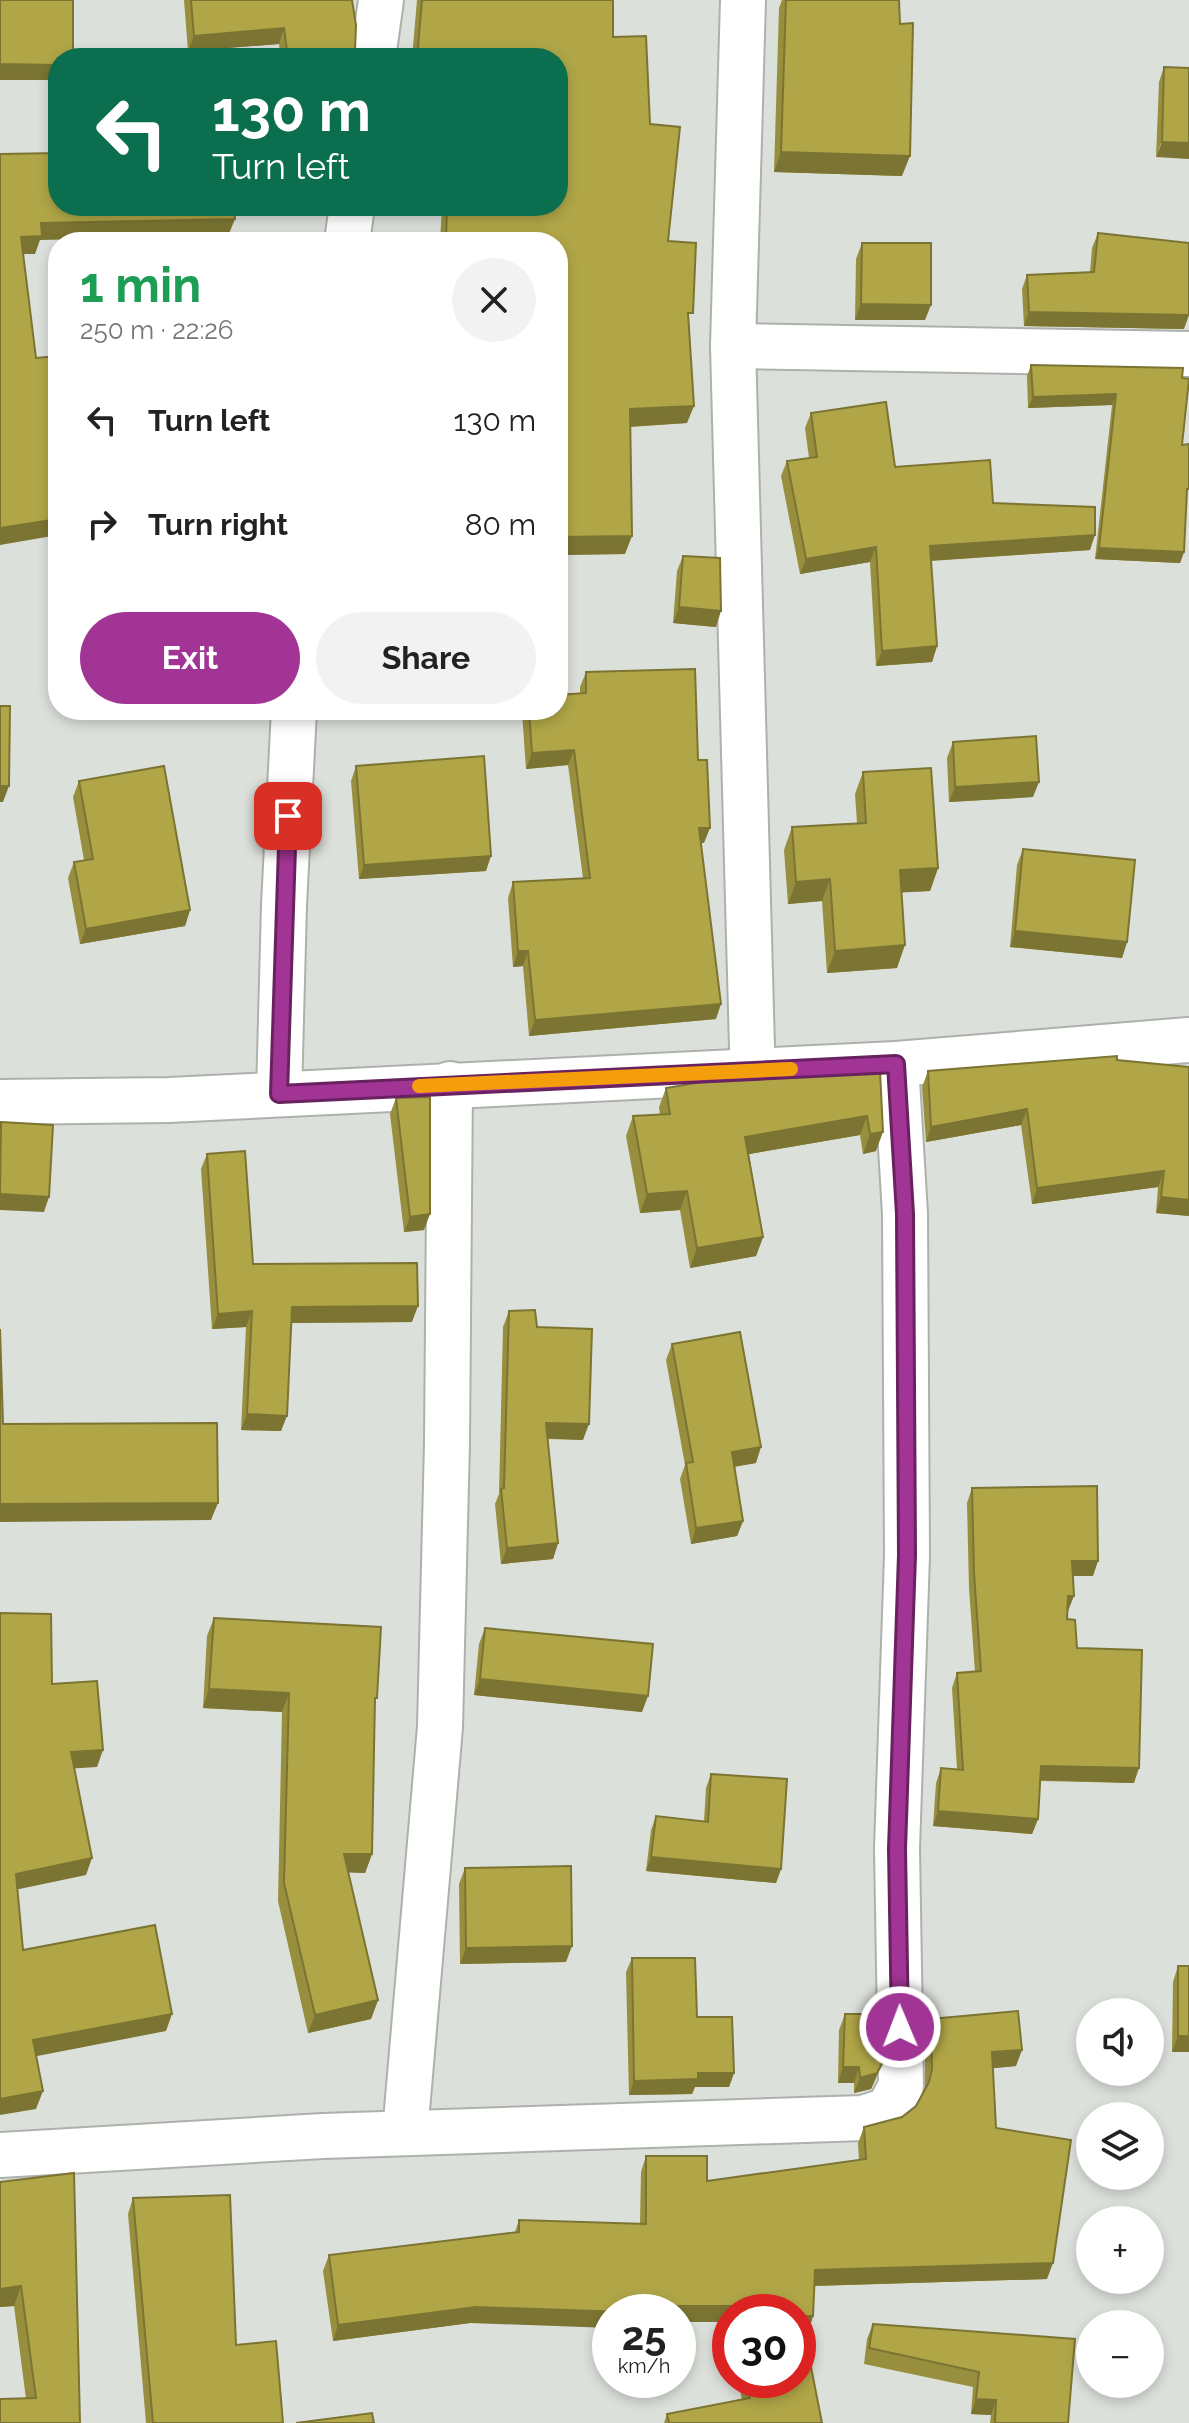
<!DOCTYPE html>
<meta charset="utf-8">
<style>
:root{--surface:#fff;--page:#f2f2f2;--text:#222;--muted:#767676;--accent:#a13494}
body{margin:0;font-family:Raleway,sans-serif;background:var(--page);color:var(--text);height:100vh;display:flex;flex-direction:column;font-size:30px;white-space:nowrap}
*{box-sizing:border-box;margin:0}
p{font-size:26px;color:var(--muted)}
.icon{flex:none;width:44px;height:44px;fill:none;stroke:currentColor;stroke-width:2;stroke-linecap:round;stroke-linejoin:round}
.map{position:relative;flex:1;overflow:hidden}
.panel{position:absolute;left:48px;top:232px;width:520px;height:488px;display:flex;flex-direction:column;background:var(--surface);border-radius:32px;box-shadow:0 4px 12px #0003}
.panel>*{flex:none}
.guide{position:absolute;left:48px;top:48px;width:520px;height:168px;border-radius:32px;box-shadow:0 4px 12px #0003;background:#0b6e4f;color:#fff;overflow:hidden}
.controls{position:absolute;left:1076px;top:1998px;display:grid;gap:16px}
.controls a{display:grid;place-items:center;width:88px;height:88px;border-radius:50%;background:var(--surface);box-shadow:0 4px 12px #0003;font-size:40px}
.speed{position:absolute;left:592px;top:2294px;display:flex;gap:16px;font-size:40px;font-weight:700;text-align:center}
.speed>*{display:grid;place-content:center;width:104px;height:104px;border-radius:50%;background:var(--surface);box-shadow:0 4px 12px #0003;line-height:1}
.speed small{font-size:20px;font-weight:400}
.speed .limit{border:12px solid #d22;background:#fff;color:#111}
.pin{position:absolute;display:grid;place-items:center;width:68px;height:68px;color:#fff;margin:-34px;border-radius:16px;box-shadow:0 4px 12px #0006}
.me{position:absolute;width:88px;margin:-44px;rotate:359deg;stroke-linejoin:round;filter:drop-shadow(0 0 6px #0008)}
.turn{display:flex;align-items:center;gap:28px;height:168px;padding:0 32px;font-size:36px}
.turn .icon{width:104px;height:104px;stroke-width:2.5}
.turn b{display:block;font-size:56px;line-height:68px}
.round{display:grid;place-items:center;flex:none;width:84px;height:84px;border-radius:42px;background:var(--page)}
.summary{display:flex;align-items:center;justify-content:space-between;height:136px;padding:0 32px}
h1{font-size:48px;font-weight:700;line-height:60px;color:#1e9e55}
.primary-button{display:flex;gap:16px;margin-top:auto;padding:16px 32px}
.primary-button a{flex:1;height:92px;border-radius:48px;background:var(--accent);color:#fff;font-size:32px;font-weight:700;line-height:92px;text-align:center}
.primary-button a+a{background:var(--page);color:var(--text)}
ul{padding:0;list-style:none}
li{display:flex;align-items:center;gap:24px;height:104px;padding:0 32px}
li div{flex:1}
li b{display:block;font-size:30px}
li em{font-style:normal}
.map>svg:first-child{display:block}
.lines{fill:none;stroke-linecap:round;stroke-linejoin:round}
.street-casing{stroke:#adb1ab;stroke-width:48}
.street{stroke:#fff;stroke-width:44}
.wall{fill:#978f3d}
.shaded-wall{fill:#7b7432}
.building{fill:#b0a647;stroke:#7b7432;stroke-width:2}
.route-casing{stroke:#692260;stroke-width:20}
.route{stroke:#a13494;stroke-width:14}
.slow{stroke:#f59e0b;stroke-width:14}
</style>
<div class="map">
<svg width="1189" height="2423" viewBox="0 0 1189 2423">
<rect width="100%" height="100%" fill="#dce0da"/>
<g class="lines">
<!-- street casing -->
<g class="street-casing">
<g id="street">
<path d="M743,0L733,346L752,1048"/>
<path d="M373,58L381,0"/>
<path d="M347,242L352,206"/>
<path d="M733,346L1189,354"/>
<path d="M279,1094L284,905L294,710"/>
<path d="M0,1102L169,1100L896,1064L1189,1040"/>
<path d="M405,2133L440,1727L447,1443L450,1084"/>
<path d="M0,2155L323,2136L863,2118L888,2110L901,2086L897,1849L907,1555L905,1214L896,1064"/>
</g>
</g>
<!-- street -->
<use href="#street" class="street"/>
</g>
<!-- wall -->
<g class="wall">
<path d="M184,0H352L355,51L360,58H281L279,44L188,51Z"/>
<path d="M417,0H613V37L650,124L668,241L689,324L687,423L630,427L625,554L558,555V242H440L442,206H558V58H412Z"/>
<path d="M782,0H899L902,176L774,172L779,8Z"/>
<path d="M1164,67L1189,68L1156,157L1159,82Z"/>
<path d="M1098,233L1184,329L1024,326L1022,289L1027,275L1090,272L1092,248Z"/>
<path d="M862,243L925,320H855L856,259Z"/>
<path d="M1031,365L1182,378V445L1186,500L1184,552L1180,563L1095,559L1112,405L1028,408L1027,376Z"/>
<path d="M811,413L895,467L993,503L1090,550L931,561L937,646L932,662L876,666L870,562L800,574L781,476L787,461L809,458L805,428Z"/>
<path d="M683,556L716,627L673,623L677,571Z"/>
<path d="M586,672L698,760L704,843H701L716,1019L529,1036L523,966L513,967L508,898L513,882L583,878L568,765L526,769L522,712L523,710H529L580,693V687Z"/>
<path d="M953,742L1033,797L949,802L947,758Z"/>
<path d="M356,766L486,871L359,879L351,781Z"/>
<path d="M863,772L938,868L930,891L901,892L897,968L827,973L822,901L788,904L784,850L792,827L857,823L855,794Z"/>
<path d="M79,781L190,910L185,926L80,944L68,878L74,862L84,860L73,797Z"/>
<path d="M1023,849L1127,942L1122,958L1010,947L1017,865Z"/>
<path d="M1117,1060L1189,1067V1216L1156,1213L1158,1187L1032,1204L1021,1125L926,1142L922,1087L928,1071Z"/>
<path d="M880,1071L876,1151L863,1154L860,1135L749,1154L763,1237L756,1256L690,1268L680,1210L640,1213L626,1136L633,1116L660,1115L659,1107L666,1088Z"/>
<path d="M396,1098L424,1230L404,1232L390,1114Z"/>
<path d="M207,1154L253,1264L412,1322L292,1323L281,1431L241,1430L246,1327L212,1329L201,1169Z"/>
<path d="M509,1311L537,1327L583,1440L548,1439L558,1543L553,1559L501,1564L495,1504L499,1494L503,1327Z"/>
<path d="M672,1344L756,1463L734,1467L743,1521L737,1536L691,1544L680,1479L685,1465L666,1360Z"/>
<path d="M972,1488L1093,1576H1073L1067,1619L1077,1648L1134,1783L1040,1781L1038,1819L1032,1834L933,1826L936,1783L941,1768L957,1769L952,1688L957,1673L975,1672L969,1588L967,1503Z"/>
<path d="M214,1618L375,1705L372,1854L365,1873L348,1872L378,2000L371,2019L308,2033L278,1901L282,1712L203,1708L207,1636Z"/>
<path d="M485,1628L642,1712L474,1695L479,1644Z"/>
<path d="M711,1774L781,1869L776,1883L646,1871L651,1830L656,1816L704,1821L706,1788Z"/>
<path d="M465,1868L566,1962L460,1964L459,1884Z"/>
<path d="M632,1958L697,2017L734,2073L729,2087H695L692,2094L629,2095L626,1972Z"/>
<path d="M1178,1966L1189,2052H1172L1173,1982Z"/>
<path d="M845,2014L882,2064L871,2089L854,2093V2083H838L839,2030Z"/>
<path d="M931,2019L1016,2066L993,2068L996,2128L1047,2279L814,2286L813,2316L808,2332H804L822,2423H664L667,2414L742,2400L738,2380H798V2312H730V2335L728,2322H678V2312L470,2323L333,2341L323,2271L329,2255L515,2232L519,2220L640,2224L641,2172L646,2156L707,2181L859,2160L858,2143L864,2127L902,2117L916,2106L925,2088V2035Z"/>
<path d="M0,2182L80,2423L26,2399L14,2306L0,2307Z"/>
<path d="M133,2198L236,2345L283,2423H146L128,2214Z"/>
<path d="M873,2324L1075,2339L1068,2423H990L991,2415L971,2414L973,2387L864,2364L867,2339Z"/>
</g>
<!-- shaded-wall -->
<g class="shaded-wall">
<path d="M284,28L279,44L188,51L194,36Z"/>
<path d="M0,64L58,65V80H0Z"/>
<path d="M1162,142L1189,143V159L1156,157Z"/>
<path d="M781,152L910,156L902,176L774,172Z"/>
<path d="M235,219L228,236L40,240L35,254H15L21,237L41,223Z"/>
<path d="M861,304L931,305L925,320H855Z"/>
<path d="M1029,312L1189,315L1184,329L1024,326Z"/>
<path d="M1116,394L1112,405L1028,408L1033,397Z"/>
<path d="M694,406L687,423L623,427L630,409Z"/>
<path d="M58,519V535L0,545V528Z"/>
<path d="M1095,535L1090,550L925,561L930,546Z"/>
<path d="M632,536L625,554L558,555V537Z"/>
<path d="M876,547L870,562L800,574L806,559Z"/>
<path d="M1099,548L1184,552L1180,563L1095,559Z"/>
<path d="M679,607L721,611L716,627L673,623Z"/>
<path d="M937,646L932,662L876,666L882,651Z"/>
<path d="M574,750L568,765L526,769L532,753Z"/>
<path d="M1039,782L1033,797L949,802L955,787Z"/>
<path d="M0,786H9L3,802H0Z"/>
<path d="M699,828H710L704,843H694Z"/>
<path d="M491,856L486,871L359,879L364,865Z"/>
<path d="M938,868L930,891L892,893L900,870Z"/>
<path d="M830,879L822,901L788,904L796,882Z"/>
<path d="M190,910L185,926L80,944L86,929Z"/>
<path d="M1015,931L1127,942L1122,958L1010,947Z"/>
<path d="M905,945L897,968L827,973L835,951Z"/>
<path d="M518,951H528L523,966L513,967Z"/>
<path d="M721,1004L716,1019L529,1036L535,1020Z"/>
<path d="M1027,1109L1021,1125L926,1142L931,1127Z"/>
<path d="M867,1116L860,1135L738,1156L745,1137Z"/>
<path d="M883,1132L876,1151L863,1154L870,1134Z"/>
<path d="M1164,1171L1158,1187L1032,1204L1037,1188Z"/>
<path d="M687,1191L680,1210L640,1213L647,1194Z"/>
<path d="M0,1194L49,1197L44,1212L0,1210Z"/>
<path d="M1161,1197L1189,1200V1216L1156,1213Z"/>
<path d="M430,1214L424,1230L404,1232L410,1217Z"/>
<path d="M763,1237L756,1256L690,1268L697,1248Z"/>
<path d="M418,1306L412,1322L287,1323L292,1307Z"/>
<path d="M252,1311L246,1327L212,1329L218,1314Z"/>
<path d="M247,1414L287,1416L281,1431L241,1430Z"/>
<path d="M546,1423L589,1424L583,1440L540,1438Z"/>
<path d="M761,1447L756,1463L726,1468L732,1452Z"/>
<path d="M218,1503L211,1520L0,1522V1504Z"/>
<path d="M743,1521L737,1536L691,1544L696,1528Z"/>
<path d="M558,1543L553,1559L501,1564L507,1548Z"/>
<path d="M1072,1561H1098L1093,1576H1066Z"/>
<path d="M1068,1596H1074L1068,1611H1063Z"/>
<path d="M480,1679L648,1696L642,1712L474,1695Z"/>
<path d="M209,1689L289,1693L282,1712L203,1708Z"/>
<path d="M103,1750L97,1767L65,1769L71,1752Z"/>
<path d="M1041,1766L1139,1768L1134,1783L1036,1780Z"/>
<path d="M938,1811L1038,1819L1032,1834L933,1826Z"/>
<path d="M344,1854H372L365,1873L337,1872Z"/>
<path d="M651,1857L781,1869L776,1883L646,1871Z"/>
<path d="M92,1858L86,1875L10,1891L16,1874Z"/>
<path d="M572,1946L566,1962L460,1964L466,1948Z"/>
<path d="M378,2000L371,2019L308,2033L315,2015Z"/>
<path d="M172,2014L166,2031L27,2058L33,2040Z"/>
<path d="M1178,2036H1189V2052H1172Z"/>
<path d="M1022,2050L1016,2066L986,2069L992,2052Z"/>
<path d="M882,2064L871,2089L854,2093L860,2078Z"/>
<path d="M843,2067H859L854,2083H838Z"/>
<path d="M698,2073H734L729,2087H695L692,2094L629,2095L634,2081Z"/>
<path d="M43,2091L36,2109L0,2115V2099Z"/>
<path d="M1053,2263L1047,2279L809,2286L815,2270Z"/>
<path d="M21,2286L14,2306L0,2307V2289Z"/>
<path d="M625,2306H733L731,2312H730L728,2322H678V2312H623Z"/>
<path d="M476,2307L610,2312V2328L470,2323L333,2341L338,2325Z"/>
<path d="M801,2316H813L808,2332H798Z"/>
<path d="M976,2399L996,2400L991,2415L971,2414Z"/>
</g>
<!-- building -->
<g class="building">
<path d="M0,0H73V58H58V65L0,64Z"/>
<path d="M191,0H352L356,25L355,51L360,58H288L284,28L194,36Z"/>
<path d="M422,0H613V37L646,36L650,124L680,127L668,241L696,243L693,313H688L694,406L630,409L632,536L558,537V242H446L447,206H558V58H417Z"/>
<path d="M786,0H899L900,24L913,23L910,156L781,152Z"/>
<path d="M1164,67L1189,68V143L1162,142Z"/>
<path d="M58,153V206H234L235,219L41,223L42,236L21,237L36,358L58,356V519L0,528V154Z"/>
<path d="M1098,233L1189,243V315L1029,312L1027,275L1094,272Z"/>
<path d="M862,243H931V305L861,304Z"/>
<path d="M1031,365L1183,368L1182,378L1189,379L1182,445L1189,444V489H1187L1184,552L1099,548L1116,394L1033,397Z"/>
<path d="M886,402L895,467L990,460L993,503L1095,507V535L930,546L937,646L882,651L876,547L806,559L787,461L817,457L811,413Z"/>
<path d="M683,556L720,558L721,611L679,607Z"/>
<path d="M695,669L698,760H707L710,828H699L721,1004L535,1020L528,951H518L513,882L590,878L574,750L532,753L529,710H558V695L586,693V672Z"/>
<path d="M0,706H10L9,786H0Z"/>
<path d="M1036,736L1039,782L955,787L953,742Z"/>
<path d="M484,756L491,856L364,865L356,766Z"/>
<path d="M164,766L190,910L86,929L74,862L93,859L79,781Z"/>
<path d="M931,768L938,868L900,870L905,945L835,951L830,879L796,882L792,827L866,823L863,772Z"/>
<path d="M1023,849L1135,860L1127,942L1015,931Z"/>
<path d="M1117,1056V1060L1189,1067V1200L1161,1197L1164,1171L1037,1188L1027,1109L931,1127L928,1071Z"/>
<path d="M880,1071L883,1132L870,1134L867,1116L745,1137L763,1237L697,1248L687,1191L647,1194L633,1116L670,1114L666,1088L719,1079Z"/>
<path d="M430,1097V1214L410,1217L396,1098Z"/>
<path d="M1,1122L53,1125L49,1197L0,1194Z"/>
<path d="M245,1151L253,1264L417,1263L418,1306L292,1307L287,1416L247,1414L252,1311L218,1314L207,1154Z"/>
<path d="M535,1310L537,1327L592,1329L589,1424L546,1423L558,1543L507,1548L501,1489L504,1488L509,1311Z"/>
<path d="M0,1329L3,1424L217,1423L218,1503L0,1504Z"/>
<path d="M740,1332L761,1447L732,1452L743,1521L696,1528L686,1463L693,1462L672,1344Z"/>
<path d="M1097,1486L1098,1561H1072L1074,1596H1068L1067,1619L1075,1620L1077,1648L1142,1650L1139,1768L1041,1766L1038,1819L938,1811L941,1768L963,1770L957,1673L981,1671L974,1573L972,1488Z"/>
<path d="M0,1613L51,1614L52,1684L97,1681L103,1750L71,1752L92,1858L16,1874L23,1950L155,1925L172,2014L33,2040L43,2091L0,2099Z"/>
<path d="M214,1618L381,1627L377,1698H375L372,1854H344L378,2000L315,2015L284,1883L289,1693L209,1689Z"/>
<path d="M485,1628L653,1644L648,1696L480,1679Z"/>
<path d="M711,1774L787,1779L781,1869L651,1857L656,1816L708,1822Z"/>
<path d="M571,1866L572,1946L466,1948L465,1868Z"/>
<path d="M632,1958H695L697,2017H732L734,2073H698V2079L634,2081Z"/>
<rect x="1178" y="1966" width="11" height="70"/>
<path d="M1018,2011L1022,2050L992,2052L996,2128L1071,2140L1053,2263L815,2270L813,2316H801L822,2423H669L667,2414L750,2398L747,2380H798V2312H734L733,2306H625V2312L476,2307L338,2325L329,2255L519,2232V2220L646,2224V2156H707V2181L866,2159L864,2127L902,2117L916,2106L929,2082L932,2069L931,2019Z"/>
<path d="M845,2014H881L882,2064L877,2073L860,2078L859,2067H843Z"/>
<path d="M74,2173L80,2423H0V2399L36,2398L21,2286L0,2289V2182Z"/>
<path d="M230,2195L236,2345L276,2341L283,2423H153L133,2198Z"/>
<path d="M873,2324L1075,2339L1068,2423H995L996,2400L976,2399L979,2372L869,2348Z"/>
<path d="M372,2413L374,2423H296Z"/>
</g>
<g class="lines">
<!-- route casing -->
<g class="route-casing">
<path id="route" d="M288,816L279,1094L896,1064L905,1214L907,1555L897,1849L900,2027"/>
</g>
<!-- route -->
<use href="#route" class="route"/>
<!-- slow -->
<path class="slow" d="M419,1086L791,1069"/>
</g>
</svg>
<div class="controls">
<a><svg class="icon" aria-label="sound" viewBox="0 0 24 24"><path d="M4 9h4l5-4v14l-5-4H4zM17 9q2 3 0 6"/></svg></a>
<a><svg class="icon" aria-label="layers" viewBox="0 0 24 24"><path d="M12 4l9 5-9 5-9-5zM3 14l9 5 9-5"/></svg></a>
<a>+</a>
<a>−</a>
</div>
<div class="speed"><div>25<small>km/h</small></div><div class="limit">30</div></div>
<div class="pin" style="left:288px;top:816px;background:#d93025"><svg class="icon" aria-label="arrive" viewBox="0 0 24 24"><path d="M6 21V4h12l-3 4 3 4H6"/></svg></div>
<svg class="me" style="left:900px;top:2027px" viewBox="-20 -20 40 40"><circle r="17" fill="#a13494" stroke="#fff" stroke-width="3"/><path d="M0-11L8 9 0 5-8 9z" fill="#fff"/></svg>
<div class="guide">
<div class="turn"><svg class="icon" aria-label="left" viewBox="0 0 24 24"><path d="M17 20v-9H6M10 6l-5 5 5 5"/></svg><div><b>130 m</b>Turn left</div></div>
</div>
<section class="panel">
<div class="summary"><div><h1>1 min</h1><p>250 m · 22:26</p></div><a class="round"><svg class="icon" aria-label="close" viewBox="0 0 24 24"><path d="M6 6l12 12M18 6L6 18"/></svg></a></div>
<ul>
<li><svg class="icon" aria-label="left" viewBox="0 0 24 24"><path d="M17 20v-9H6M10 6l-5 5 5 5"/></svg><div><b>Turn left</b></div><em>130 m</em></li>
<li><svg class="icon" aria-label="right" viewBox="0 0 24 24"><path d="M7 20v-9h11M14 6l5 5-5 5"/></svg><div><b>Turn right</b></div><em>80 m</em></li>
</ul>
<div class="primary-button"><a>Exit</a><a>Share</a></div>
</section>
</div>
